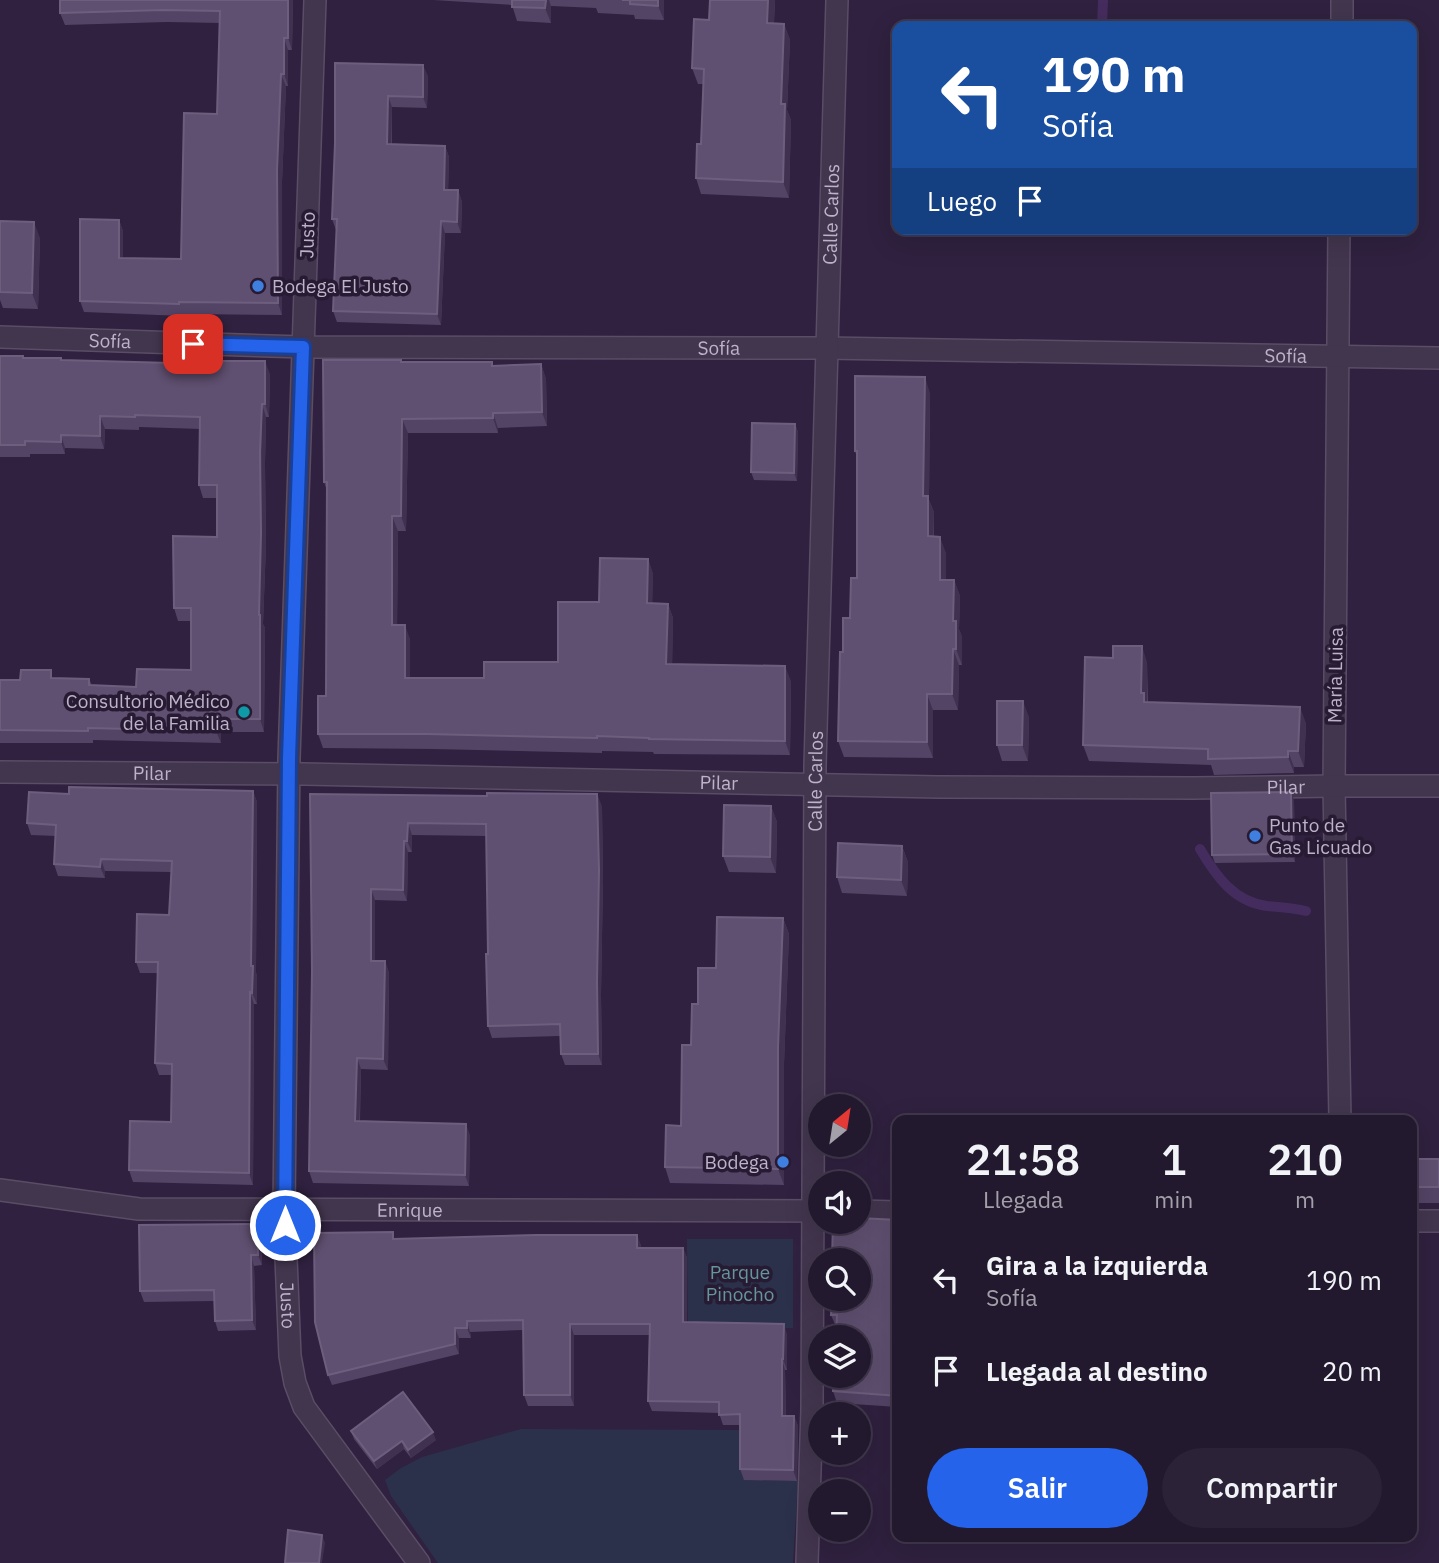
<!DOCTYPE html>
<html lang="es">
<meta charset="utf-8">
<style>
:root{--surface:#23192f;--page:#2b2237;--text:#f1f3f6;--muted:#a3a0aa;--line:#40384b;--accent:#2563eb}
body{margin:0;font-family:"IBM Plex Sans",sans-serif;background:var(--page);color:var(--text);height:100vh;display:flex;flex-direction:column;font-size:26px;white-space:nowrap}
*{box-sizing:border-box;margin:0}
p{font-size:23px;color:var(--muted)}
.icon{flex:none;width:38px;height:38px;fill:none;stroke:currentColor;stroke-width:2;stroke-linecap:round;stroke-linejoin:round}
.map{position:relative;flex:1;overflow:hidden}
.panel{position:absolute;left:892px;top:1115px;width:525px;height:427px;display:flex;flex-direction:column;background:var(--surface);border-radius:14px;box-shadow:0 7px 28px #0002,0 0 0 2px var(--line)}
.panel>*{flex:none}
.top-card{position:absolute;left:892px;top:21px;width:525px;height:214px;border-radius:14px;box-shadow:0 7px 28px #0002,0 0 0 2px var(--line);background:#1a4fa0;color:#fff;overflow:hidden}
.needle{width:46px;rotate:30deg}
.fabs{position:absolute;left:808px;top:1094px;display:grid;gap:14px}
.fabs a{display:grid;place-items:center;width:63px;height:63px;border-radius:50%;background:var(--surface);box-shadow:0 7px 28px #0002,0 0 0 2px var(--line);font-size:35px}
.pin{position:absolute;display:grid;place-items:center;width:60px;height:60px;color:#fff;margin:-30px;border-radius:14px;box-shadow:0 4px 10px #0006}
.me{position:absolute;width:77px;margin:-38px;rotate:0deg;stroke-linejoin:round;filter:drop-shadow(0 0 5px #0008)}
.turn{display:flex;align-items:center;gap:24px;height:147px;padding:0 35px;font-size:32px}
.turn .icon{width:91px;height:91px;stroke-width:2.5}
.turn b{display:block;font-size:49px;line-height:60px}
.then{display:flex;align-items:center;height:66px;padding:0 35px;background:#0003;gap:14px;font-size:26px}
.eta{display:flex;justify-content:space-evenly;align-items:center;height:119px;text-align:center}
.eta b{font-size:42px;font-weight:600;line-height:49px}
.button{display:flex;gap:14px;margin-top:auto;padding:14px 35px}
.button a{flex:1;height:80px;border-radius:42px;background:var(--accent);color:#fff;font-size:28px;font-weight:600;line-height:80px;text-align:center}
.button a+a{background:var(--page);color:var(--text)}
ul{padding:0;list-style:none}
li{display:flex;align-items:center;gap:21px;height:91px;padding:0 35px}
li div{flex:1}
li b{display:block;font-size:26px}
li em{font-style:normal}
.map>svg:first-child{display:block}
.green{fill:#2c314b}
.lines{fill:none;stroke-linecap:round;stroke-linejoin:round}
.stream{stroke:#452c5e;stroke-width:10}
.minor-casing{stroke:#5a4d66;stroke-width:24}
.minor{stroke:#42354e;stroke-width:21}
.wall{fill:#534365}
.shaded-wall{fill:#403151}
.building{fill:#5f4f70;stroke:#6e5e7e;stroke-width:2}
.route-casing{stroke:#184099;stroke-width:18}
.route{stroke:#2563eb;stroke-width:12}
.shop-dot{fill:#3f7fe0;stroke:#271a33;stroke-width:2.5}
.culture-dot{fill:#0f9aa8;stroke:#271a33;stroke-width:2.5}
.labels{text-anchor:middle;stroke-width:7;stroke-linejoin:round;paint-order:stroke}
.street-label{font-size:19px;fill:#beb1ca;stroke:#271a33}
.poi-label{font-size:19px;fill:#beb1ca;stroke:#271a33;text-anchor:start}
.park-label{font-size:19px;fill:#66969d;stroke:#271a33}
</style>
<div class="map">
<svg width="1439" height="1563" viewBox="0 0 1439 1563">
<rect width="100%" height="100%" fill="#2f213f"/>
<!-- green -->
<g class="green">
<path d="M687,1239H793V1328H688Z"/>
<path d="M521,1429L744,1430V1480L798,1481L793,1563H438L391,1496L385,1480L401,1468L422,1457Z"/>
</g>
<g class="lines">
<!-- stream -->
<g class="stream">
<path d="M1102,26L1103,0"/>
<path d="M1200,849C1216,876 1234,902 1267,906C1280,907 1293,908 1306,911"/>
</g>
<!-- minor casing -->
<g class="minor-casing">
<g id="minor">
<path id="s1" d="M315,0L289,758L284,1209L290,1356L295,1383L304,1407L419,1563"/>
<path d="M1342,26V0"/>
<path d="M1339,229L1334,786L1340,1120"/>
<path id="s2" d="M0,337L303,347L826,348L1439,358"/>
<path id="s3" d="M0,772L304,774L938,787L1193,788L1334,786H1439"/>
<path id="s4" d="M0,1190L139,1209L821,1211"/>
<path d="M859,1211L898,1212"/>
<path d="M1412,1221H1439"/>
<path id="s5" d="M807,1563L812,1409L815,765L837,0"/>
</g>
</g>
<!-- minor -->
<use href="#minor" class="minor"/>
</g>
<!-- wall -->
<g class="wall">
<path d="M293,0L292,50H288V86H286L282,182V315L183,314V316L84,312L80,301L119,220L123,231V259H181L217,114L220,23L167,22L65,25L60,13Z"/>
<path d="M433,0H664V20L635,19L634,15L598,13L596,8L551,6V23L517,21L512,5Z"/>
<path d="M775,0L774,23L784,24L790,40L787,110L791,120L789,198L701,194L696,178L701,144L703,84H698L692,68L709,20Z"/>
<path d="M335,63L428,76L427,108L392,107V144L445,146L449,157L448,190H458L462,202L461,233H445L441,325L337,322L333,311L337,230H336L332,219L335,143Z"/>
<path d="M0,221L40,238L38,309L3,308L0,300Z"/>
<path d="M0,356L270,374L269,417H266L265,464L266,545L263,624L265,628L264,732H221V743L93,740V743H0V680H20L54,678L89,679L92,685L136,687L191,670V621H178L174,608L217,537V498H203L199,485L200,429L139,427V430L105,429L104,449L65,448V454H30V457H0Z"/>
<path d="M401,362L493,366L541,364L546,379L547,426L498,428V433H408L406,531H398L397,625L410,639V678H484L558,662L599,602L648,559L653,574L652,603L668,604L673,618L672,664L791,681L790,755L654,754L653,752L602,751V753L432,749L323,748L318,734L326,696L327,491L324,482Z"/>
<path d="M930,393L929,500L934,512V537L946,553V580H954L960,596L959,629L962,637V665H959L958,710H933V758L844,757L838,741L843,652L850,618L857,578V457L855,451Z"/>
<path d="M795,424L798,432L797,481L754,480L751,472Z"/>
<path d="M1147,662L1148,702L1306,723L1304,767H1294V773L1214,775L1211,765L1089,761L1083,745Z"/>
<path d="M1029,717L1028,761H1002L997,745Z"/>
<path d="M253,791L257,802L256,972L257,977V1004H254L253,1185L133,1182L129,1170L171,1122L172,1075H159L155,1063L158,973H140L136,962L169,915L171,872L105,871V878L58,876L54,864L56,836L31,835L27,823L69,794Z"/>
<path d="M310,794L602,806L603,881L601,994L602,1065H565L561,1054L560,1036L492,1038L488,1026L487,836L412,835V852H408L407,901L375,900V961H385L389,973L388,1070L361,1069L360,1121L470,1135L469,1186L313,1183L309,1171L312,971Z"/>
<path d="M1294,800L1295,862L1215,863L1212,855Z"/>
<path d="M771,806L777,822L776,873L729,872L723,856Z"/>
<path d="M902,846L908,862L907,896L842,893L837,877Z"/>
<path d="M783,918L789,934L784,1064V1185L670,1183L665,1167L681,1126L691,1045L698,1004L716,968Z"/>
<rect x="1412" y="1159" width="27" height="44"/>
<path d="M898,1220V1407L837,1403L833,1391L836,1327L831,1315Z"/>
<path d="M261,1234L262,1265L254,1266L256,1330L218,1331L215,1321L214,1301L144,1302L140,1291Z"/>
<path d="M395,1238L641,1245V1248H683L687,1258V1322L787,1334V1370H785L786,1416H794L798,1426L797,1481L744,1480L740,1469V1425H723L719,1413L652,1411L648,1401L649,1335H574V1406H528L524,1395L523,1330L470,1332L471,1338H459V1354L332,1385L328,1375Z"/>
<path d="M351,1431L436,1440L411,1458L404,1449L377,1469L354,1439Z"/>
</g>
<!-- shaded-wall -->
<g class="shaded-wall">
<path d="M288,0H293L292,50L288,38Z"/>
<path d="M546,0H549L551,6V23L545,8Z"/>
<path d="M658,0H664V20L658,6Z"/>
<path d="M768,0H775L773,39L767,23Z"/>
<path d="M784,24L790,40L787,110L791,120L789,198L783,182L781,104Z"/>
<path d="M284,38L288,50V86L284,74Z"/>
<path d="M423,65L428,76L427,108L423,97Z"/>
<path d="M281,74L286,86L282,182V315L278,303L277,170Z"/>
<path d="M388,96L392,107L391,155L387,144Z"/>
<path d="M445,146L449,157L448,201L444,190Z"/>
<path d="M458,190L462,202L461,233L457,222Z"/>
<path d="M119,220L123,231V270L119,258Z"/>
<path d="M441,221L445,233L441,325L437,314Z"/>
<path d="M34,222L40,238L38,309L32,293Z"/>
<path d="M265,361L270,374L269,417L265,404Z"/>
<path d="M541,364L546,379L547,426L542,412Z"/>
<path d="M925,377L930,393L929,500L934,512L933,553L928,536L923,496Z"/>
<path d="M262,404L266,417L265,464L266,545L263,624L265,628L264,732L260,719L259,615Z"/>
<path d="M493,413L498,428V433L493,418Z"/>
<path d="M100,416L105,429L104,449L100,436Z"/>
<path d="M402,419L408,433L406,531L401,516Z"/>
<path d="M795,424L798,432L797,481L794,473Z"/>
<path d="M61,435L65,448V454L61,442Z"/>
<path d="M392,516L398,531L397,639L392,625Z"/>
<path d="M940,537L946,553V596L940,580Z"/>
<path d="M648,559L653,574L652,618L647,603Z"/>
<path d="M954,580L960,596L959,629L962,637V665L956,649L953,621Z"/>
<path d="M668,604L673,618L672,679L666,664Z"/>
<path d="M405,625L410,639V693L405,678Z"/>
<path d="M1142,646L1147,662V701L1150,709V718L1141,693Z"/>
<path d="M953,649L959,665L958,710L952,694Z"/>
<path d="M785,666L791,681L790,755L785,741Z"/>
<path d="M927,694L933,710V758L927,742Z"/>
<path d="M1023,701L1029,717L1028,761L1022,745Z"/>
<path d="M1300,707L1306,723L1304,767L1298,751Z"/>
<path d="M217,719L221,732V743L216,731Z"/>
<path d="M1288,751L1294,767V773L1288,757Z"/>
<path d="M253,791L257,802L256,972L257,977V1004L252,993L251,966Z"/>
<path d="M1291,792L1294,800L1295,862L1292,854Z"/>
<path d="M597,794L602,806L603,881L601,994L602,1065L598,1054L597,982Z"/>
<path d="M771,806L777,822L776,873L770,857Z"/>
<path d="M408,823L412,835V852L407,841Z"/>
<path d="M404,841L408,852L407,901L403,890Z"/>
<path d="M902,846L908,862L907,896L901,880Z"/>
<path d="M101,859L105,871V878L100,867Z"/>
<path d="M371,889L375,900V972L371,961Z"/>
<path d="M783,918L789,934L784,1064V1185L778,1169V1047Z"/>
<path d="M385,961L389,973L388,1070L383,1059Z"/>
<path d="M250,992L254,1004L253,1185L249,1173Z"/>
<path d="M357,1058L361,1069L359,1132L355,1121Z"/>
<path d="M466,1124L470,1135L469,1186L465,1175Z"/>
<path d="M257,1224L261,1234L262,1265L258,1255Z"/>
<path d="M637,1235L641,1245V1259L637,1248Z"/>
<path d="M683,1248L687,1258V1333L683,1322Z"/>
<path d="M251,1255L254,1266L256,1330L252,1320Z"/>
<path d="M467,1321L470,1332L471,1338L467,1328Z"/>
<path d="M570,1324L574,1335V1406L570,1395Z"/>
<path d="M784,1324L787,1334V1370L783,1359Z"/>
<path d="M455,1328L459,1338V1354L455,1344Z"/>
<path d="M782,1359L785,1370L786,1426L782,1416Z"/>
<path d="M794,1416L798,1426L797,1481L793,1470Z"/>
<path d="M433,1432L436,1440L411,1458L408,1450Z"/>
<path d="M402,1441L404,1449L377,1469L374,1461Z"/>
<path d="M322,1535L325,1543L322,1563H319Z"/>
</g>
<!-- building -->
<g class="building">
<path d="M60,0H288V38H284V74H281L277,170L278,303L179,302V304L80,301V219L119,220V258L181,259L184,113L217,114L220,11L163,10L60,13Z"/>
<path d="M512,0H546L545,8L512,7Z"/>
<path d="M622,0H658V6L630,4V0Z"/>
<path d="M710,0H768L767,23L784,24L781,104H785L783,182L696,178L697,144H701L704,69L692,68L694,19L709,20Z"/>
<path d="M335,63L423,65V97L388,96L387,144L445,146L444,190H458L457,222L441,221L437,314L333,311L337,219H332L335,143Z"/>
<path d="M0,221L34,222L32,293L0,292Z"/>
<path d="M0,356H23V358H61V360L208,364V361H265V404H262L260,451L261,533L259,615H260V719H217L216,731L88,728V731L0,730V680H20L21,670H51V678L89,679V685L136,687L137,669L191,670V608H174L173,536L217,537V485H199L200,417L135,415V417L100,416V436L61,435V442L25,441V445H0Z"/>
<path d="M323,360H401V362H492V366L541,364L542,412L493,413V418L402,419L401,516H392V625H405V678H484V662H558V602H599L600,558L648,559L647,603L668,604L666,664L785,666V741L649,739V738L597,736V738L427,734H318V696H326L327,482H324Z"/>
<path d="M855,376L925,377L923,496H928V536L940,537V580H954L953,621H956V649H953L952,694H927V742L838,741L840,652H843V618H850L851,578H857V451H855Z"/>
<path d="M752,423L795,424L794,473L751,472Z"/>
<path d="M1113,646H1142L1141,693H1144V702L1300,707L1298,751H1288V757L1208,759V749L1083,745L1085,657L1113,658Z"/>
<path d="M997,701H1023L1022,745H997Z"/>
<path d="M69,787L253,791L251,966H253L252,993L250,992L249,1173L129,1170L130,1121L171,1122L172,1064L155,1063L158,962H136L137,914L169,915L172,861L101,859L100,867L54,864L56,825L27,823L29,792L69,794Z"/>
<path d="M1291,792L1292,854L1212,855L1211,793Z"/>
<path d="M487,793L597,794L599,870L597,982L598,1054H561L560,1024L488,1026L486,954H488L486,824L408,823L407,841H404L403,890L371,889V961H385L383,1059L357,1058L355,1121L466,1124L465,1175L309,1171L312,971L310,794L487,796Z"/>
<path d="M724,805L771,806L770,857L723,856Z"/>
<path d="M838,843L902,846L901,880L837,877Z"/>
<path d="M717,917L783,918L778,1047V1169L665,1167L666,1125L681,1126L682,1045H691L692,1004H698V968H716Z"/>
<path d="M1072,1116L1107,1117V1120H1072Z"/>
<rect x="1412" y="1159" width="27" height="28"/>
<path d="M859,1218L898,1220V1396L833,1391L834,1376H859V1337H836L837,1315H831L832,1298H859V1260H832L833,1222H859Z"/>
<path d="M257,1224L258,1255H251L252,1320L215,1321L214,1290L140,1291L139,1225Z"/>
<path d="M393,1232V1239L536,1235H637V1248H683V1322L784,1324L783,1359H782V1416H794L793,1470L740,1469V1414L719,1415V1402L648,1401L650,1324H570V1395H524L523,1320L467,1321V1328H455V1344L328,1375L315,1322L314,1233Z"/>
<path d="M403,1392L433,1432L408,1450L402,1441L374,1461L351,1431Z"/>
<path d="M288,1530L322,1535L319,1563H285Z"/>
</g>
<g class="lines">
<!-- route casing -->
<g class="route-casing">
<path id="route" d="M193,344L303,347L289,758L285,1225"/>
</g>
<!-- route -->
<use href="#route" class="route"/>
</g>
<!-- markers -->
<g class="shop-dot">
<circle cx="258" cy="286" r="7"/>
<circle cx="1255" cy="836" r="7"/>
<circle cx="783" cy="1162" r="7"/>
</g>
<circle class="culture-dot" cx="244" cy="712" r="7"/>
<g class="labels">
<!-- street labels -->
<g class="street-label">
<text dy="7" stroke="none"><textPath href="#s5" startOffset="1349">Calle Carlos</textPath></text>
<text transform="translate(307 235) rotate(-88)" y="7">Justo</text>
<text dy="7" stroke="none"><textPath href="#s2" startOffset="110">Sofía</textPath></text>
<text dy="7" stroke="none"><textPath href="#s2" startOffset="719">Sofía</textPath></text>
<text dy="7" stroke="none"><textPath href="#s2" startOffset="1286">Sofía</textPath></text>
<text transform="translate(1335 675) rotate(-89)" y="7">María Luisa</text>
<text dy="7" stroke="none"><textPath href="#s3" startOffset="152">Pilar</textPath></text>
<text dy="7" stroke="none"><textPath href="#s5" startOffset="782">Calle Carlos</textPath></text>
<text dy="7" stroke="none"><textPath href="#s3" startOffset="719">Pilar</textPath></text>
<text dy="7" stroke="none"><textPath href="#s3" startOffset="1286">Pilar</textPath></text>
<text dy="7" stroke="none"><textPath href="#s4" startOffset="411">Enrique</textPath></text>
<text dy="7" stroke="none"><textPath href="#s1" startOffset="1306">Justo</textPath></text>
</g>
<!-- poi labels -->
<g class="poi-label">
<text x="272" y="293">Bodega El Justo</text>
<text x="230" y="708" text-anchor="end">Consultorio Médico<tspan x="230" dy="22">de la Familia</tspan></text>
<text x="1269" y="832">Punto de<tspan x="1269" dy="22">Gas Licuado</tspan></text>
<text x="769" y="1169" text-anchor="end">Bodega</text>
</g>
<!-- park labels -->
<g class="park-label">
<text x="740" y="1279">Parque<tspan x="740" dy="22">Pinocho</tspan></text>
</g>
</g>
</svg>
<div class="fabs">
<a><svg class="needle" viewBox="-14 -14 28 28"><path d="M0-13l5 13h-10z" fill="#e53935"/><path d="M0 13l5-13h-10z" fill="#a3a0aa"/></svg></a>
<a><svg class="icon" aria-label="sound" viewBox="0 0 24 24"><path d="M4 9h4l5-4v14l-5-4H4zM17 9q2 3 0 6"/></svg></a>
<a><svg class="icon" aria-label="search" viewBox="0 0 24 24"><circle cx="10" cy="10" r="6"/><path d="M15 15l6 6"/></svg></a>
<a><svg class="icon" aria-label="layers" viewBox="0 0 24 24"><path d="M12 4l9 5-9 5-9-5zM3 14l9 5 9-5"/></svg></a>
<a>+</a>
<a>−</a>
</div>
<div class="pin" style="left:193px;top:344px;background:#d93025"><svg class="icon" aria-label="arrive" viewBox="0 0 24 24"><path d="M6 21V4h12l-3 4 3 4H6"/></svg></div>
<svg class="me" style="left:285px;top:1225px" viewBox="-20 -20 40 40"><circle r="17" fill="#2563eb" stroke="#fff" stroke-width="3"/><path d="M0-11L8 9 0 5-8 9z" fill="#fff"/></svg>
<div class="top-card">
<div class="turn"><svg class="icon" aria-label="left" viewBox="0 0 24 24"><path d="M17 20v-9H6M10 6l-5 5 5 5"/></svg><div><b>190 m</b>Sofía</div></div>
<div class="then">Luego<svg class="icon" aria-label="arrive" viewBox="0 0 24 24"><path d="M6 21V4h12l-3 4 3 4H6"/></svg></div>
</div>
<section class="panel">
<div class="eta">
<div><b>21:58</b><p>Llegada</p></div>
<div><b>1</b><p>min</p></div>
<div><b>210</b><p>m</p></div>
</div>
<ul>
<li><svg class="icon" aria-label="left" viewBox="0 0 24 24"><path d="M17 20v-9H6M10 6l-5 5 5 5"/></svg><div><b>Gira a la izquierda</b><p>Sofía</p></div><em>190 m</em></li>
<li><svg class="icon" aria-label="arrive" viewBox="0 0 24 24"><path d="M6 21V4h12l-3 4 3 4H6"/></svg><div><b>Llegada al destino</b></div><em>20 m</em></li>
</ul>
<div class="button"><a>Salir</a><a>Compartir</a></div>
</section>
</div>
